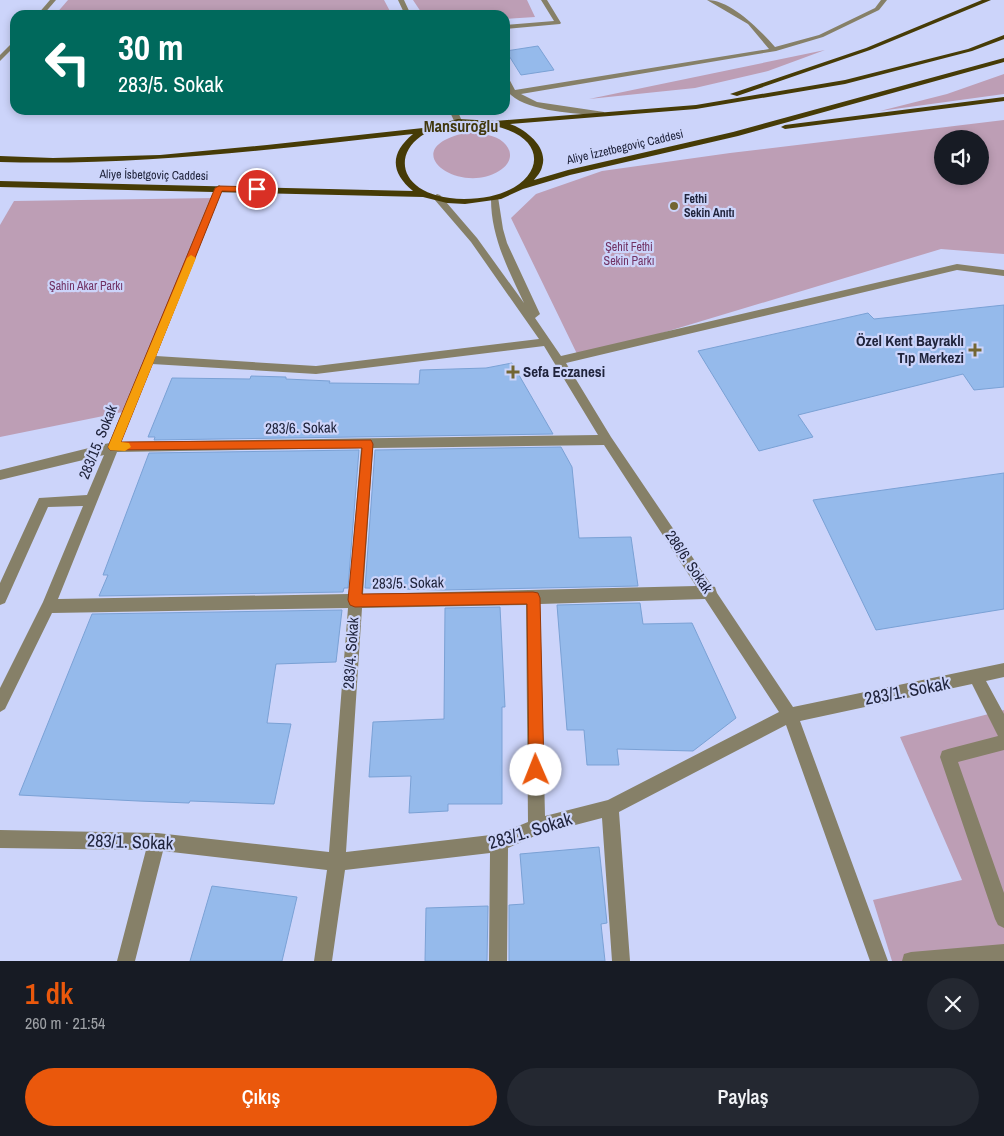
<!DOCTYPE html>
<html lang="tr">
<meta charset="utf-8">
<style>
:root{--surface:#171b24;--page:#242831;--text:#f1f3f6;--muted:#9ea1a6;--accent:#ea580c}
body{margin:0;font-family:"Archivo Narrow",sans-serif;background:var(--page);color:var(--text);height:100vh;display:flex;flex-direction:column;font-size:19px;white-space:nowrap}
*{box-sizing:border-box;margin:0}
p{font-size:16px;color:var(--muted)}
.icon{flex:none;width:28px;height:28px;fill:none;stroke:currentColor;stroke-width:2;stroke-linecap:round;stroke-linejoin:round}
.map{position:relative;height:961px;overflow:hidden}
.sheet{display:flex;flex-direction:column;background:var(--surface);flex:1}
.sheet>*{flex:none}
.banner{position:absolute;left:10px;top:10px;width:500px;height:105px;border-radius:15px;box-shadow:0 2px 8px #0003;background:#00695c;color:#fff;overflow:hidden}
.controls{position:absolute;left:934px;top:130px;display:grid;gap:10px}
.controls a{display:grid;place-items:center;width:55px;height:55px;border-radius:50%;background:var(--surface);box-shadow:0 2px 8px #0003;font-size:25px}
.pin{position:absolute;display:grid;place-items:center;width:42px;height:42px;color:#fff;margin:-21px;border:2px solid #fff;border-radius:50%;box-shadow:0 1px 5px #0007}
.me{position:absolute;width:55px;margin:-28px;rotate:359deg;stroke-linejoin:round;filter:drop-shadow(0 0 4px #0008)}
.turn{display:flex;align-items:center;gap:18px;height:105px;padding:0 25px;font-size:22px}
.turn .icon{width:65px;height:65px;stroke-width:2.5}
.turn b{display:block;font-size:35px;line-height:42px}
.round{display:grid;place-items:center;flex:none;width:52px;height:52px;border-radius:26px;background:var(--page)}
.head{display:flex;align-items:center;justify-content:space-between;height:85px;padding:0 25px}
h1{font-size:30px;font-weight:600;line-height:38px;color:var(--accent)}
.cta{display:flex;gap:10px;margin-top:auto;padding:10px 25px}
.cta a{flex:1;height:58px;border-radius:30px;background:var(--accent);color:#fff;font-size:20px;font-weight:600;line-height:58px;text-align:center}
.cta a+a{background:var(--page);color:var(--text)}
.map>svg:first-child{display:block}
.green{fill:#bd9eb5;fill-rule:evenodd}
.building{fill:#95baeb;stroke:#7aa1d5}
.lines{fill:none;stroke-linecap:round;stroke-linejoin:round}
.minor{fill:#868068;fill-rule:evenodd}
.major{fill:#463b06;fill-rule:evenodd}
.route{fill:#ea580c;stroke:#983908}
.slow{fill:#f59e0b}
.poi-dot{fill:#736633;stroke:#ccd4fa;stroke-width:2}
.labels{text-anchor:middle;stroke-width:4.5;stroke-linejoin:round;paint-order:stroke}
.far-street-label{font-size:12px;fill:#20243c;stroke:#ccd4fa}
.far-poi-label{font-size:12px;font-weight:bold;fill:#20243c;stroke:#ccd4fa;text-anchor:start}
.far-park-label{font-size:12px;fill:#713264;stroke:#ccd4fa}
.poi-label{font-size:15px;font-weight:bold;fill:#20243c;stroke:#ccd4fa;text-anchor:end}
.street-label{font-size:15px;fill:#20243c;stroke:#ccd4fa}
.far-district-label{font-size:16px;font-weight:bold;fill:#42380e;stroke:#ccd4fa}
.near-street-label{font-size:18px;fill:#20243c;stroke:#ccd4fa}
</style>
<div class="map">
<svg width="1004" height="961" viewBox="0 0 1004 961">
<rect width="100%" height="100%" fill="#ccd4fa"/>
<!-- green -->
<g class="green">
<path d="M68,0H384L392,15H55Z"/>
<path d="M413,0H527L535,17L505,19V15H423Z"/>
<path d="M825,50L768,71L695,88L589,99Z"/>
<path d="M1004,74V94L880,111L947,94Z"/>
<path d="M1004,120V254L941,249L579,358L511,218L536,194L602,171L730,153ZM942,139H980V176H942Z"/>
<path d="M465,133C473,133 480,133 488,135C508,139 520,158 499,171C459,196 394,149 465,133Z"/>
<path d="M216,198L128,411L0,437V225L14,201Z"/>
<path d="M1004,710V961H892L873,900L962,880L900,737Z"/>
</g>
<!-- building -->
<g class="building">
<path d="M538,46L554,70L521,75L506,51Z"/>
<path d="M1004,305V387L974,390L963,374L798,415L813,437L759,451L698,351L868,313L874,319Z"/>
<path d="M512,363L553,434L154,440L155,437H148L172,378L250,379L251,376L286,377V379L330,381L329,383L419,384L420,370L486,368Z"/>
<path d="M561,447L572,467L579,538L631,537L638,586L444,590L365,588L375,450Z"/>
<path d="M359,450L348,588H344L343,592L99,596L108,575H103L149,453Z"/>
<path d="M1004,473V609L876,630L813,500Z"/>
<path d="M640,603L643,624L692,623L736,718L693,751L617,749L619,765H587L584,730H567L557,605Z"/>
<path d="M500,607L505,707H502V804H448V811L409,813L411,776L369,777L373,722L444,719L445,608Z"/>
<path d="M342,610L336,662L276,664L267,723L291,724L274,804L190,801L189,803L138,801L19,795L92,614Z"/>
<path d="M599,847L607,923L601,924L605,961H509V905L524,904L520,854Z"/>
<path d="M212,886L297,897L282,961H190Z"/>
<path d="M488,906L487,961H425L426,908Z"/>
</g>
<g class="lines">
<!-- minor -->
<g class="minor">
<path d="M50,0H56L43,15H37Z"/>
<path d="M398,0H404L411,15H405Z"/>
<path d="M541,0H547L561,23L560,24L505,29V25L554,21Z"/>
<path d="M707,0C731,0 760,30 775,47L819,35L875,8L881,0H887L879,10L823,37L776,51L521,94L537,102L604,112L605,114L601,116C576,113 530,112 511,95C505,90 505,83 505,77H508L515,90L769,49L748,24Z"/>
<path d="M15,40V46L0,61V55Z"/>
<path d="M449,110H457L462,121L461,123H455Z"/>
<path d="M219,185L223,188L156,356L316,366L539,339L471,242L434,199L433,197L437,194L440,195L477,238L524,303C508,269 491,237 491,199L495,196L498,197L503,229L507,243L540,314L535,318L561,356L957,264L1004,270V276L957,270L566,363L611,437L712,586L715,587L717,593L793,707L1004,663V677L986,681L1004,714V750L958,762L1004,893V928L998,925L995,919L940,757L942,751L948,749L998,736L972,684L800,721L888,961H870L786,725L619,812L630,961H612L602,818L537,835L508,848L507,961H489L490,853L345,870L332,961H314L327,870L163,851L135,961H117L146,850L0,848V830L157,833L329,852L348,608L52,613L5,709L0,712V688L43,602L83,506L48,507L5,603L0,605V583L39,498L87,495L104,455L0,480V470L109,443L215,188ZM544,346L598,435L121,442L152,364L316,374ZM604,445L696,586L363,594L373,448ZM361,448L349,594L58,599L117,452ZM705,599L779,712L608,800L545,816L540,604ZM526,605L528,822L499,834L346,852L362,608Z"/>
<path d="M1004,944V961H902L904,954L911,952Z"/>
</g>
<!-- major -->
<g class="major">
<path d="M982,0H991L870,50L737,96L730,94L866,48Z"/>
<path d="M1004,35V39L972,51L845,84L696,109L510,124C525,129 549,147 542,167C541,172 537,176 534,180L568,170L733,132L1004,58V62L738,136L570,175L523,189L501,199L465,204L447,203L423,197L0,187V181L413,191C390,172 390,153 413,134C275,149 139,166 0,162V156L53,158L160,155L267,145L423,128L458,119L495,121L696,105L845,80L968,49ZM468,123C565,126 548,199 464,199C381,198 388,125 468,123Z"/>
<path d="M1004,97V101L785,129L781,127L785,125Z"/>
</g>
</g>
<!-- route -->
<path class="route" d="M219,186L257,187L261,189L257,192L222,191L121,442L371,440L373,444L362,594L533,592L538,593L540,598L544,770L542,775L536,777L531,775L529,770L527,604L355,607L350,605L348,600L362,448L110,450L108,447L215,188Z"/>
<!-- slow -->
<path class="slow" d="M191,255L196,258L121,442L129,443L131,447L125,451L110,450L108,447L187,258Z"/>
<!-- markers -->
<g class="poi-dot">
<circle cx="674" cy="206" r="5"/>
<path d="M972.5 342.5h5v5h5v5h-5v5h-5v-5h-5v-5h5z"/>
<path d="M510.5 364.5h5v5h5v5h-5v5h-5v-5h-5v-5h5z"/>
</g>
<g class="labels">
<!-- far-street labels -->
<g class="far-street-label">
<text transform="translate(625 147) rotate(-13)" y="4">Aliye İzzetbegoviç Caddesi</text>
<text transform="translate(154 175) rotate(1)" y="4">Aliye İsbetgoviç Caddesi</text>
</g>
<!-- far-poi labels -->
<g class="far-poi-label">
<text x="684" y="203">Fethi<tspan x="684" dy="14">Sekin Anıtı</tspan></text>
</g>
<!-- far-park labels -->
<g class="far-park-label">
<text x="629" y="251">Şehit Fethi<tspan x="629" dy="14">Sekin Parkı</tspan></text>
<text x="86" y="290">Şahin Akar Parkı</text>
</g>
<!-- poi labels -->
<g class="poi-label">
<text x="964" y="346">Özel Kent Bayraklı<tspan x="964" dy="17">Tıp Merkezi</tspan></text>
<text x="523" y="377" text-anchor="start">Sefa Eczanesi</text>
</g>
<!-- street labels -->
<g class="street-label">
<text transform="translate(301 428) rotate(-1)" y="5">283/6. Sokak</text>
<text transform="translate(98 442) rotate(-68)" y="5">283/15. Sokak</text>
<text transform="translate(689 562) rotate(56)" y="5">286/6. Sokak</text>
<text transform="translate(408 583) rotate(-1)" y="5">283/5. Sokak</text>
<text transform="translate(351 653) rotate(-86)" y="5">283/4. Sokak</text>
</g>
<!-- far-district labels -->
<g class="far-district-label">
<text x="461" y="132">Mansuroğlu</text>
</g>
<!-- near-street labels -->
<g class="near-street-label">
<text transform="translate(907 691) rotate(-11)" y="6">283/1. Sokak</text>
<text transform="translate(530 831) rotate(-17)" y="6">283/1. Sokak</text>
<text transform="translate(130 842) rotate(2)" y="6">283/1. Sokak</text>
</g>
</g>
</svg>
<div class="controls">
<a><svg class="icon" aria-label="sound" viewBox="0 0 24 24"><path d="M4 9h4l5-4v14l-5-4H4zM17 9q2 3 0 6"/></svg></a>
</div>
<div class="pin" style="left:257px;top:189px;background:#d93025"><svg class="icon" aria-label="arrive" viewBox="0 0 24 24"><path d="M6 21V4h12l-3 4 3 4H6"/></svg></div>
<svg class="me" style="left:536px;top:770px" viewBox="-20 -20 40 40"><circle r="19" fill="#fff"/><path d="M0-13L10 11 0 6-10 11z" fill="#ea580c"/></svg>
<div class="banner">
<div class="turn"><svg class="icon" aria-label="left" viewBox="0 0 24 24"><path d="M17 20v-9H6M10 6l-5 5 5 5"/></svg><div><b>30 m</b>283/5. Sokak</div></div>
</div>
</div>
<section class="sheet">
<div class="head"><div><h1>1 dk</h1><p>260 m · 21:54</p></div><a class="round"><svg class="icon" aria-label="close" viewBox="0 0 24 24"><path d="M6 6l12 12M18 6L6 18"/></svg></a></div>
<div class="cta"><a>Çıkış</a><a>Paylaş</a></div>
</section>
